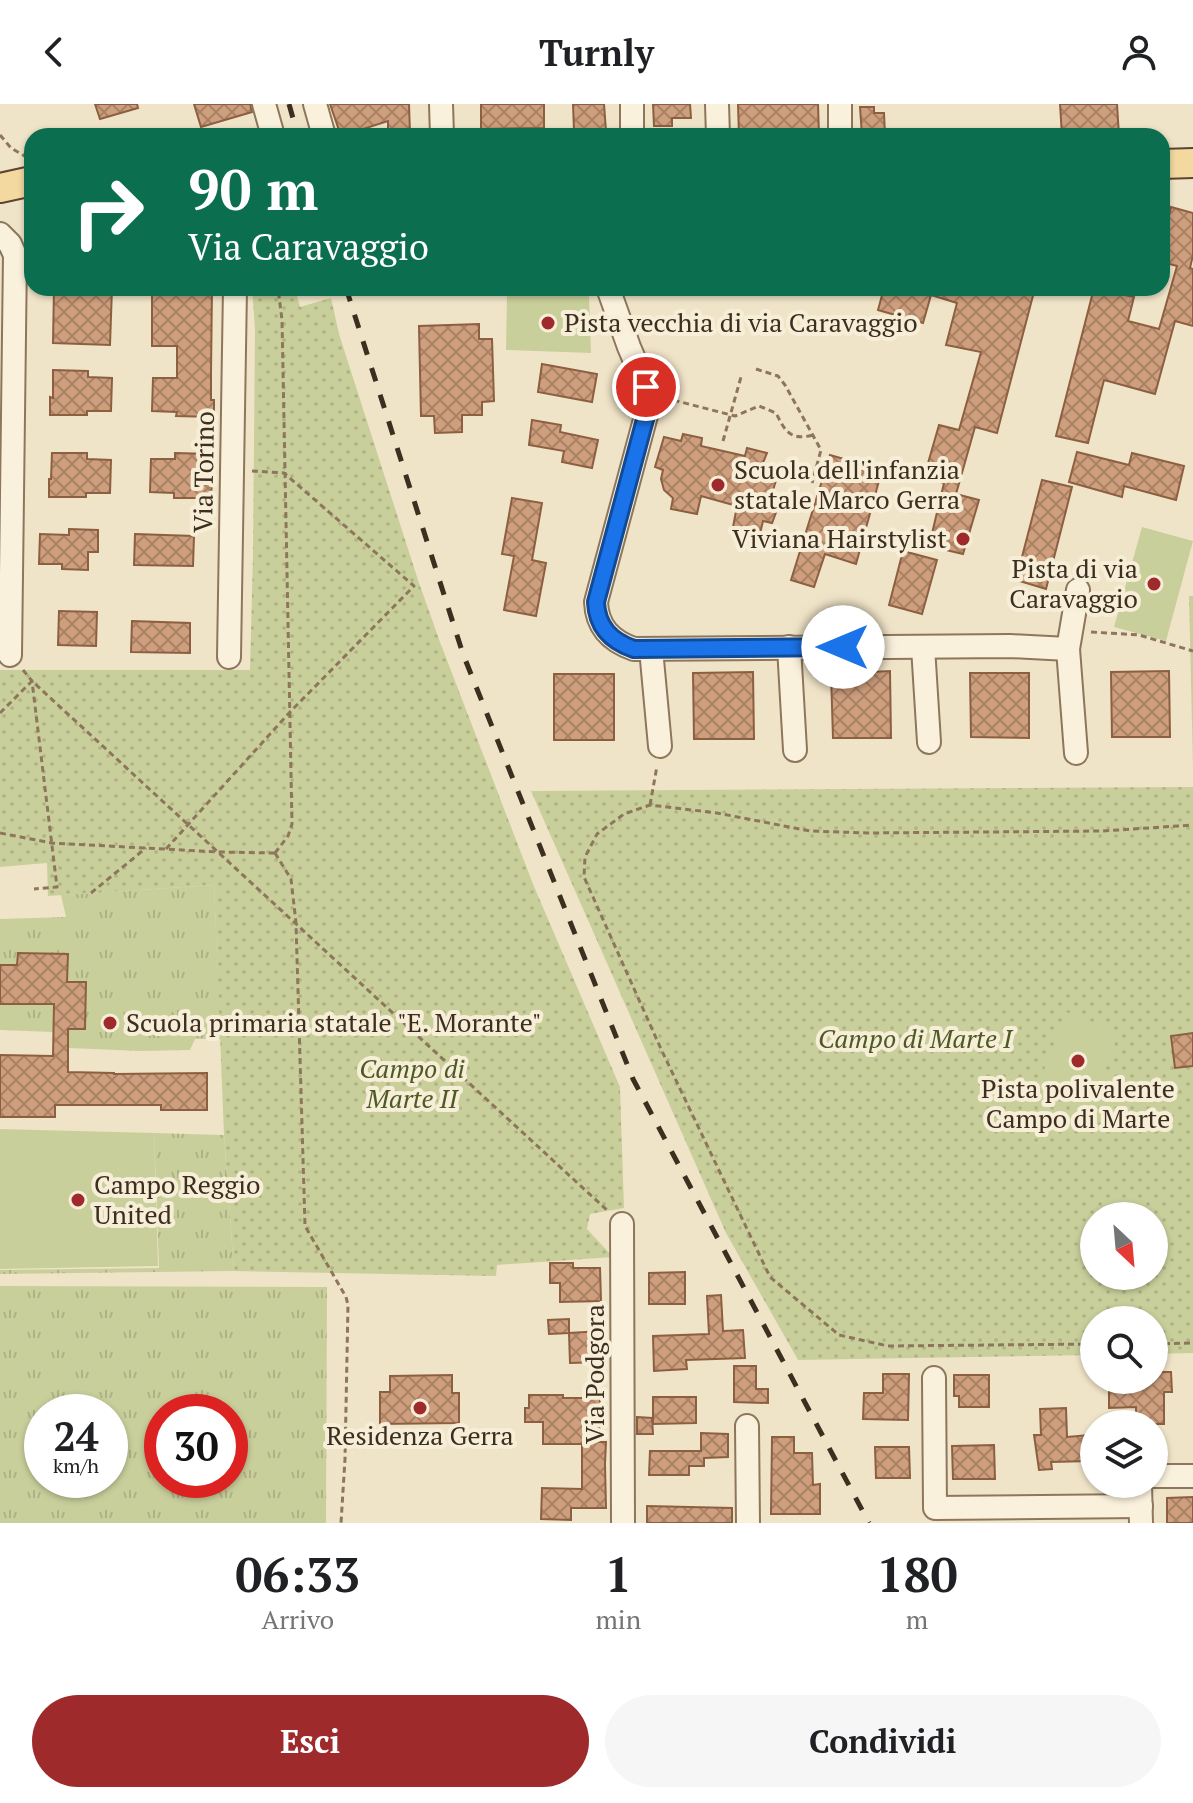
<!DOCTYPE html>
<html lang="it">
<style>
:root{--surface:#fff;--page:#f6f6f6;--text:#202124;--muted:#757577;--accent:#9e2a2b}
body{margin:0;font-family:"PT Serif",serif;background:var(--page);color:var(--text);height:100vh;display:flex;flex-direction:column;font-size:30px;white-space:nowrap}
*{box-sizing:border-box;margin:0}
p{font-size:26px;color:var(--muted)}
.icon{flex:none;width:44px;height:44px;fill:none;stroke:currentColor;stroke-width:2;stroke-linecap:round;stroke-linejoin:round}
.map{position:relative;height:1419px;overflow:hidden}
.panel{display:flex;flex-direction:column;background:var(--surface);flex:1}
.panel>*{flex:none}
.hud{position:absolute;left:24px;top:24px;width:1146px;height:168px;border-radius:24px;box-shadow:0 2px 6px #0004;background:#0b6e4f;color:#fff;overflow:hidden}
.needle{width:52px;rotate:154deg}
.buttons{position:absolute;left:1080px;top:1098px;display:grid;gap:16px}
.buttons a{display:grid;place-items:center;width:88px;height:88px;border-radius:50%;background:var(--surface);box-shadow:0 2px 6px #0004;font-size:40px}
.speed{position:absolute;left:24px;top:1290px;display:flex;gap:16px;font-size:40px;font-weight:700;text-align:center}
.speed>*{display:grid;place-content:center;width:104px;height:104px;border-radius:50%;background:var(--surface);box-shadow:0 2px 6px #0004;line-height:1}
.speed small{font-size:20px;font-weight:400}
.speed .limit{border:12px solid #d22;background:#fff;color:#111}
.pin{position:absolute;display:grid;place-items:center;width:68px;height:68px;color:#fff;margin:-34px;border:4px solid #fff;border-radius:50%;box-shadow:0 2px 8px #0007}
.me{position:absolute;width:88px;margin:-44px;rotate:270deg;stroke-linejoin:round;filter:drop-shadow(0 0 6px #0008)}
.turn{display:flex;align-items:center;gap:28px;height:168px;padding:0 32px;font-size:36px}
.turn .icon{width:104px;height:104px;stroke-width:2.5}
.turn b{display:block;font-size:56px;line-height:68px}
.eta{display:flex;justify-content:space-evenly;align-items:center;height:136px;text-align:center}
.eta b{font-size:48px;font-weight:800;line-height:56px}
.cta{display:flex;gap:16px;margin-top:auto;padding:16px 32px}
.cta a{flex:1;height:92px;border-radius:48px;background:var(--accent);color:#fff;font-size:32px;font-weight:800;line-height:92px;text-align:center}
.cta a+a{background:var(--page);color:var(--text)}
header{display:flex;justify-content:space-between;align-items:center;height:104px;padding:0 32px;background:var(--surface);font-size:36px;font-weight:800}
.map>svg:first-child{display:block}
.grass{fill:url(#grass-tufts);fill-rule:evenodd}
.park{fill:url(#park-dots);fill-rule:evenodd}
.garden{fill:#c9cf9b}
.building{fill:url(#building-cross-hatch);stroke:#8d5f41;stroke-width:2}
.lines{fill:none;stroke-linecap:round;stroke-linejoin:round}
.minor-casing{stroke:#8d765c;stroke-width:26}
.major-casing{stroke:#5b4430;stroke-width:32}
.path{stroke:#8d765c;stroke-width:3;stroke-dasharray:6 4;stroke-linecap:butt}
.minor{stroke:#faf1dc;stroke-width:22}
.major{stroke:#f3d9a0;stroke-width:28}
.rail{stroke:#3d2e20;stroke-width:5;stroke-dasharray:14 14;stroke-linecap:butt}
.route-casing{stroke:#114b97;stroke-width:20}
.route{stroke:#1a73e8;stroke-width:14}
.poi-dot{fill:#9e2a2b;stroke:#f7eed8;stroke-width:3}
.labels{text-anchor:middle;stroke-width:8;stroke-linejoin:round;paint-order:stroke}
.poi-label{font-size:26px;fill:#3d2e20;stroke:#f7eed8;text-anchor:start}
.street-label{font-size:26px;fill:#3d2e20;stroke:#f7eed8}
.park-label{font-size:26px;font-style:italic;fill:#4d5a26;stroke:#f7eed8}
</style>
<header><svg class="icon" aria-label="back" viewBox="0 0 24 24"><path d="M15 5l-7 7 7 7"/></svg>Turnly<svg class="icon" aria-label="person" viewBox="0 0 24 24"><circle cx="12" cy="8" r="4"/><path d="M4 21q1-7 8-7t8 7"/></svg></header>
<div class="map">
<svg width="1193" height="1419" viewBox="0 0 1193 1419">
<defs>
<pattern id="grass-tufts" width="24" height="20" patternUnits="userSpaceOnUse" patternTransform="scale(2)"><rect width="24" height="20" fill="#c9cf9b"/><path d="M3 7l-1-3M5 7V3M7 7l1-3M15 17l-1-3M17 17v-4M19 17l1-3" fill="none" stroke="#aeb285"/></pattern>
<pattern id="park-dots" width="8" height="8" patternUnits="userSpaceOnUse" patternTransform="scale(2)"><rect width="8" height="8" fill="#c9cf9b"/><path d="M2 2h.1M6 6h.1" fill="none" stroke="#aeb285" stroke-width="1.8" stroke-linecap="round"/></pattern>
<pattern id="building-cross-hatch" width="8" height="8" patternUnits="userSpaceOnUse" patternTransform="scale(2)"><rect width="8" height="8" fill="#cf9f7d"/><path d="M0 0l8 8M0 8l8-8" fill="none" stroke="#a98266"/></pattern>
</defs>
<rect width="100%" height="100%" fill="#f0e4c8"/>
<!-- grass -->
<g class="grass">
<path d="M214,781L221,935H195L190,946L141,947L68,944L69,925H85L86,879L67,878V850L18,849L17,861H0V815L66,813L61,791Z"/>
<path d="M35,878H54L53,928L0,926V900H34Z"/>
<path d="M154,1029L224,1031L234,1167L0,1170V1166L159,1164Z"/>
<path d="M0,1182L327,1183L326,1419H0ZM42,1308H110V1376H42ZM162,1308H230V1376H162Z"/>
</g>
<!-- park -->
<g class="park">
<path d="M252,184H295L300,203L331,194L339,230L418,476L440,538L533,780L620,983L624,1104L590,1110L587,1125L613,1153L497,1161L496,1172L234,1167L224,1031L214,781L48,792L47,759L0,763V566H250L253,450L255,225Z"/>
<path d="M1189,492H1193V663Z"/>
<path d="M1193,683V1249L1154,1250V1216H1094V1251L798,1256L726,1129L531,687ZM1094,1112H1154V1172H1094Z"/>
</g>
<!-- garden -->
<g class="garden">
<path d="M507,190L589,192L591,249L506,246Z"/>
<path d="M1142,423L1193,437L1166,537L1114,523Z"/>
<path d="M1066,908L1119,928L1089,1007L1036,987Z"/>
<path d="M0,1025L154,1029L158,1162L0,1165Z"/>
</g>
<!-- building -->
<g class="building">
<path d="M95,0H137L138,4L100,15Z"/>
<path d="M194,0H250L252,8L201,23Z"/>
<path d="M330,0H409L410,30H388V17L341,32Z"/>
<path d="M481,0H544V24L481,25Z"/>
<path d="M573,0H604L606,27H574Z"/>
<path d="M653,0H690L691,14H672V22H654Z"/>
<path d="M738,0H818L819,32H739Z"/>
<path d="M1060,0H1117L1119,32H1062Z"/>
<path d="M860,3H874V9H884L885,31L862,32Z"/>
<path d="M1171,103L1193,109V151L1190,164L1193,165V222L1175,217L1155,290L1104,276L1088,339L1056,332L1094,184L1134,193L1128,217L1159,225L1177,162L1162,158V138Z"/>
<path d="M54,184H112L110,241L53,239Z"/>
<path d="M152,184H212L211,269V296H214V313L176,312L177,308L152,307L153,274H177V242H152Z"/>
<path d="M884,184H1035L997,329L975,323L956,390L979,396L963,450L929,442L944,379L924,373L939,321L959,326L981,248L946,241L957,199L931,191L923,219L878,206Z"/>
<path d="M479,220V235H492L494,297L482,298V311H462V328L435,329L434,312H421L419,222Z"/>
<path d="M542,260L597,270L592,298L538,288Z"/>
<path d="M53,266L88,267V273L112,274L111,307H87V311H50V293L53,294Z"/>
<path d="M532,316L561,321L560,328L598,336L592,364L562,358L564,347L529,341Z"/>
<path d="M683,330L702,334L701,342L745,352L747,344L767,349L763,359L780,363L771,393L780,398L772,419L763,417L760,430L733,423L737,402L701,392L697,410L671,405L673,394L664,386L661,375L663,366L655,363L664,333L681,337Z"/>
<path d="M1077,348L1129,361L1132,349L1184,362L1176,396L1124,382L1122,393L1069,378Z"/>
<path d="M52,349H87V355L111,356L110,389H86V393H49V375H51Z"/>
<path d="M175,349L210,350L209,377H212L211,394H174V389L150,388L151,355H175Z"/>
<path d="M830,351L882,366L856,460L825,450L814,483L791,476Z"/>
<path d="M1042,376L1072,383L1046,485L1016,476Z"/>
<path d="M512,394L542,399L532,456L546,459L536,512L504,506L514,452L502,450Z"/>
<path d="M69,425L98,426V448H88V466L62,465V460H39L40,430L69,431Z"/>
<path d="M135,430L194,432L193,462L134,461Z"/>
<path d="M903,447L937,456L922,510L889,501Z"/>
<path d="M59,507L97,508L96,542L58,541Z"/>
<path d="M132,517L190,519V549L131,548Z"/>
<path d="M890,567L891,634H833L831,570Z"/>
<path d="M1169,567L1170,633H1112L1111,568Z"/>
<path d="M753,568L754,635H694L693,569Z"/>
<path d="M970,569H1029V634L971,633Z"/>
<rect x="554" y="570" width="60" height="66"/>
<path d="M18,849L68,850L67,878H86L85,925H68V968L114,969V970L207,969V1006H161V1001H55V1013H0V951L53,952L54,900H0V861H17Z"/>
<path d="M1193,929V962L1175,964L1171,932Z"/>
<path d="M550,1159H573V1164H600L601,1197L560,1198V1179H550Z"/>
<path d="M685,1168V1200H649V1169Z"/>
<path d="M721,1191L723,1227L743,1226L745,1254L686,1256L687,1265L654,1267L653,1232L709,1230L707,1192Z"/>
<path d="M569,1215V1229L549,1230L548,1216Z"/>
<path d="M602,1227L603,1258L570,1259L569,1229Z"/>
<path d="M734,1262H756V1285H768V1299L734,1298Z"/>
<path d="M1154,1268H1171L1172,1288H1164V1320H1136V1303L1109,1304V1276H1154Z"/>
<path d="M883,1270H909L908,1316L863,1315L864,1289H883Z"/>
<path d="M452,1271V1289H459V1319L380,1320V1288H390V1272Z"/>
<path d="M954,1271H989V1303H959V1292H954Z"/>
<path d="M529,1291H563V1294H600L599,1338H606L605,1360L606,1404H571V1416L541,1415L542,1384L582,1385V1340H543V1318H525V1304H529Z"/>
<path d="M653,1293H696V1319L653,1320Z"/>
<path d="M1066,1304L1067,1333L1089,1331L1090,1357L1051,1358L1052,1365L1039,1366L1034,1331H1041L1040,1305Z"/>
<path d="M637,1313L652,1314L653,1330H637Z"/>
<path d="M701,1329L728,1330V1353L704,1354V1362H689V1371H649L650,1347H701Z"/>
<path d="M772,1333H794V1349H812L813,1381L820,1380V1410H771Z"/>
<path d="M994,1341L995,1375H953L952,1342Z"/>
<path d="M875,1343H909L910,1374H876Z"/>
<path d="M1193,1393V1419H1167V1394Z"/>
<path d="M647,1402L732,1404V1419H647Z"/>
</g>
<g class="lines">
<!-- minor casing -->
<g class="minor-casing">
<g id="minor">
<path d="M264,0L273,32"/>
<path d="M315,0L324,32"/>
<path d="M441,0L442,32"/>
<path d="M632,0V32"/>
<path d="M717,0L718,32"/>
<path d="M840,0V32"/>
<path d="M0,130L10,140L15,151L10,551"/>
<path d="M608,184L629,243L646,283L647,308L596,498C597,523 611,537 634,545L1010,542L1068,545"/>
<path d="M789,543L795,646"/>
<path d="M923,543L929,638"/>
<path d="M651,545L660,642"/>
<path d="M229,553L235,184"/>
<path d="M1076,649L1068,545L1078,486"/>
<path d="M622,1120L623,1419"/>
<path d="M934,1274L935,1404L1141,1402"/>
<path d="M747,1322L748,1419"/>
<path d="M1154,1372H1193"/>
<path d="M1140,1380L1141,1419"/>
</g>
</g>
<!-- major casing -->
<g class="major-casing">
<g id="major">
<path d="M1162,60L1193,59"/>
<path d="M0,84L32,77"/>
</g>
</g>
<!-- path -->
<g class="path">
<path d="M0,31L11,44L28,54"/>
<path d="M756,265L778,272L785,281L821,346L812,379"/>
<path d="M667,300L669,295L735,312L759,302L776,309C785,327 790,337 813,331"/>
<path d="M723,337L741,273"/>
<path d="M1091,528L1139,531L1193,547"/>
<path d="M23,566L32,577L57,783L34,785"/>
<path d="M0,609L32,577L608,1107"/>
<path d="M650,701L657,662"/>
<path d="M0,729L52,739L219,748L275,749"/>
<path d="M166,745L290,608L414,482L284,369L252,367"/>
<path d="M275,749L291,775L296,819L305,1122L346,1193L348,1201L345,1355L341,1419"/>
<path d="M275,749L288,732L292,720L282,216L278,184"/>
<path d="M91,789L146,744"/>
<path d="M1094,1240L888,1242L839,1231L770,1173L661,945L584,773L585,753L597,730L624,710L650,701L717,709L810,727L868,729L1103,727L1193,721"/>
<path d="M1154,1240L1193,1239"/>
</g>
<!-- minor -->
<use href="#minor" class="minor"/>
<!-- major -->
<use href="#major" class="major"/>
<!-- rail -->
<g class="rail">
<path d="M289,0L298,32"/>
<path d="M346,184L463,550L633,975L869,1419"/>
</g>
</g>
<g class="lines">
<!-- route casing -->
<g class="route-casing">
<path id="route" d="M646,283L647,308L596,498C597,523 611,537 634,545L843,543"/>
</g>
<!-- route -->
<use href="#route" class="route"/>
</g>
<!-- markers -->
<g class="poi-dot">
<circle cx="548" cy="219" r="8"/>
<circle cx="718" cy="381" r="8"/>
<circle cx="963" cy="435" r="8"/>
<circle cx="1154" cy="480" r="8"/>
<circle cx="110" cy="919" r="8"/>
<circle cx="1078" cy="957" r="8"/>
<circle cx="78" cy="1096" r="8"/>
<circle cx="420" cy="1304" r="8"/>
</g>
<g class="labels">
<!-- poi labels -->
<g class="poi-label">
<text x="564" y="228">Pista vecchia di via Caravaggio</text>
<text x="734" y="375">Scuola dell'infanzia<tspan x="734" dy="30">statale Marco Gerra</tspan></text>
<text x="947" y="444" text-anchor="end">Viviana Hairstylist</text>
<text x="1138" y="474" text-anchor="end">Pista di via<tspan x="1138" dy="30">Caravaggio</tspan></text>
<text x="126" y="928">Scuola primaria statale "E. Morante"</text>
<text x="1078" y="994" text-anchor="middle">Pista polivalente<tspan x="1078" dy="30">Campo di Marte</tspan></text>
<text x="94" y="1090">Campo Reggio<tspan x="94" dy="30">United</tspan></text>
<text x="420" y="1341" text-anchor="middle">Residenza Gerra</text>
</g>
<!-- street labels -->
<g class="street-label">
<text transform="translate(204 368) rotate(-89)" y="9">Via Torino</text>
<text transform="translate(595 1270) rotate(-90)" y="9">Via Podgora</text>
</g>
<!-- park labels -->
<g class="park-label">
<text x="915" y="944">Campo di Marte I</text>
<text x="412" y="974">Campo di<tspan x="412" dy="30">Marte II</tspan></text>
</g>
</g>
</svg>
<div class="buttons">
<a><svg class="needle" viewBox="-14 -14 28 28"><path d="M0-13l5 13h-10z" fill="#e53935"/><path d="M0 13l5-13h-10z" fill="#757577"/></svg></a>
<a><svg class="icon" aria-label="search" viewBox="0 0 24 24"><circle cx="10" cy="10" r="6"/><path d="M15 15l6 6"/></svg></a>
<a><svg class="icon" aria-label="layers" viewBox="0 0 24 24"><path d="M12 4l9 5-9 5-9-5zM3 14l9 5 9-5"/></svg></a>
</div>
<div class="speed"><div>24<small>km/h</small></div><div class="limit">30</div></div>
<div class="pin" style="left:646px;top:283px;background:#d93025"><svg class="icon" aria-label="arrive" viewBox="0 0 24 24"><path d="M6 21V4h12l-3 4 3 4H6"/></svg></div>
<svg class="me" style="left:843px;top:543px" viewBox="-20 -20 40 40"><circle r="19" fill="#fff"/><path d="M0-13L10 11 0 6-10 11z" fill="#1a73e8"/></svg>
<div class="hud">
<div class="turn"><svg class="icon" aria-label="right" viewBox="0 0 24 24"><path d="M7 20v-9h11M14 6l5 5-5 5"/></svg><div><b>90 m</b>Via Caravaggio</div></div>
</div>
</div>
<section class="panel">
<div class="eta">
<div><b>06:33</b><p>Arrivo</p></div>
<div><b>1</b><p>min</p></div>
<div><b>180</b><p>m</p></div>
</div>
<div class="cta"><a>Esci</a><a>Condividi</a></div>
</section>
